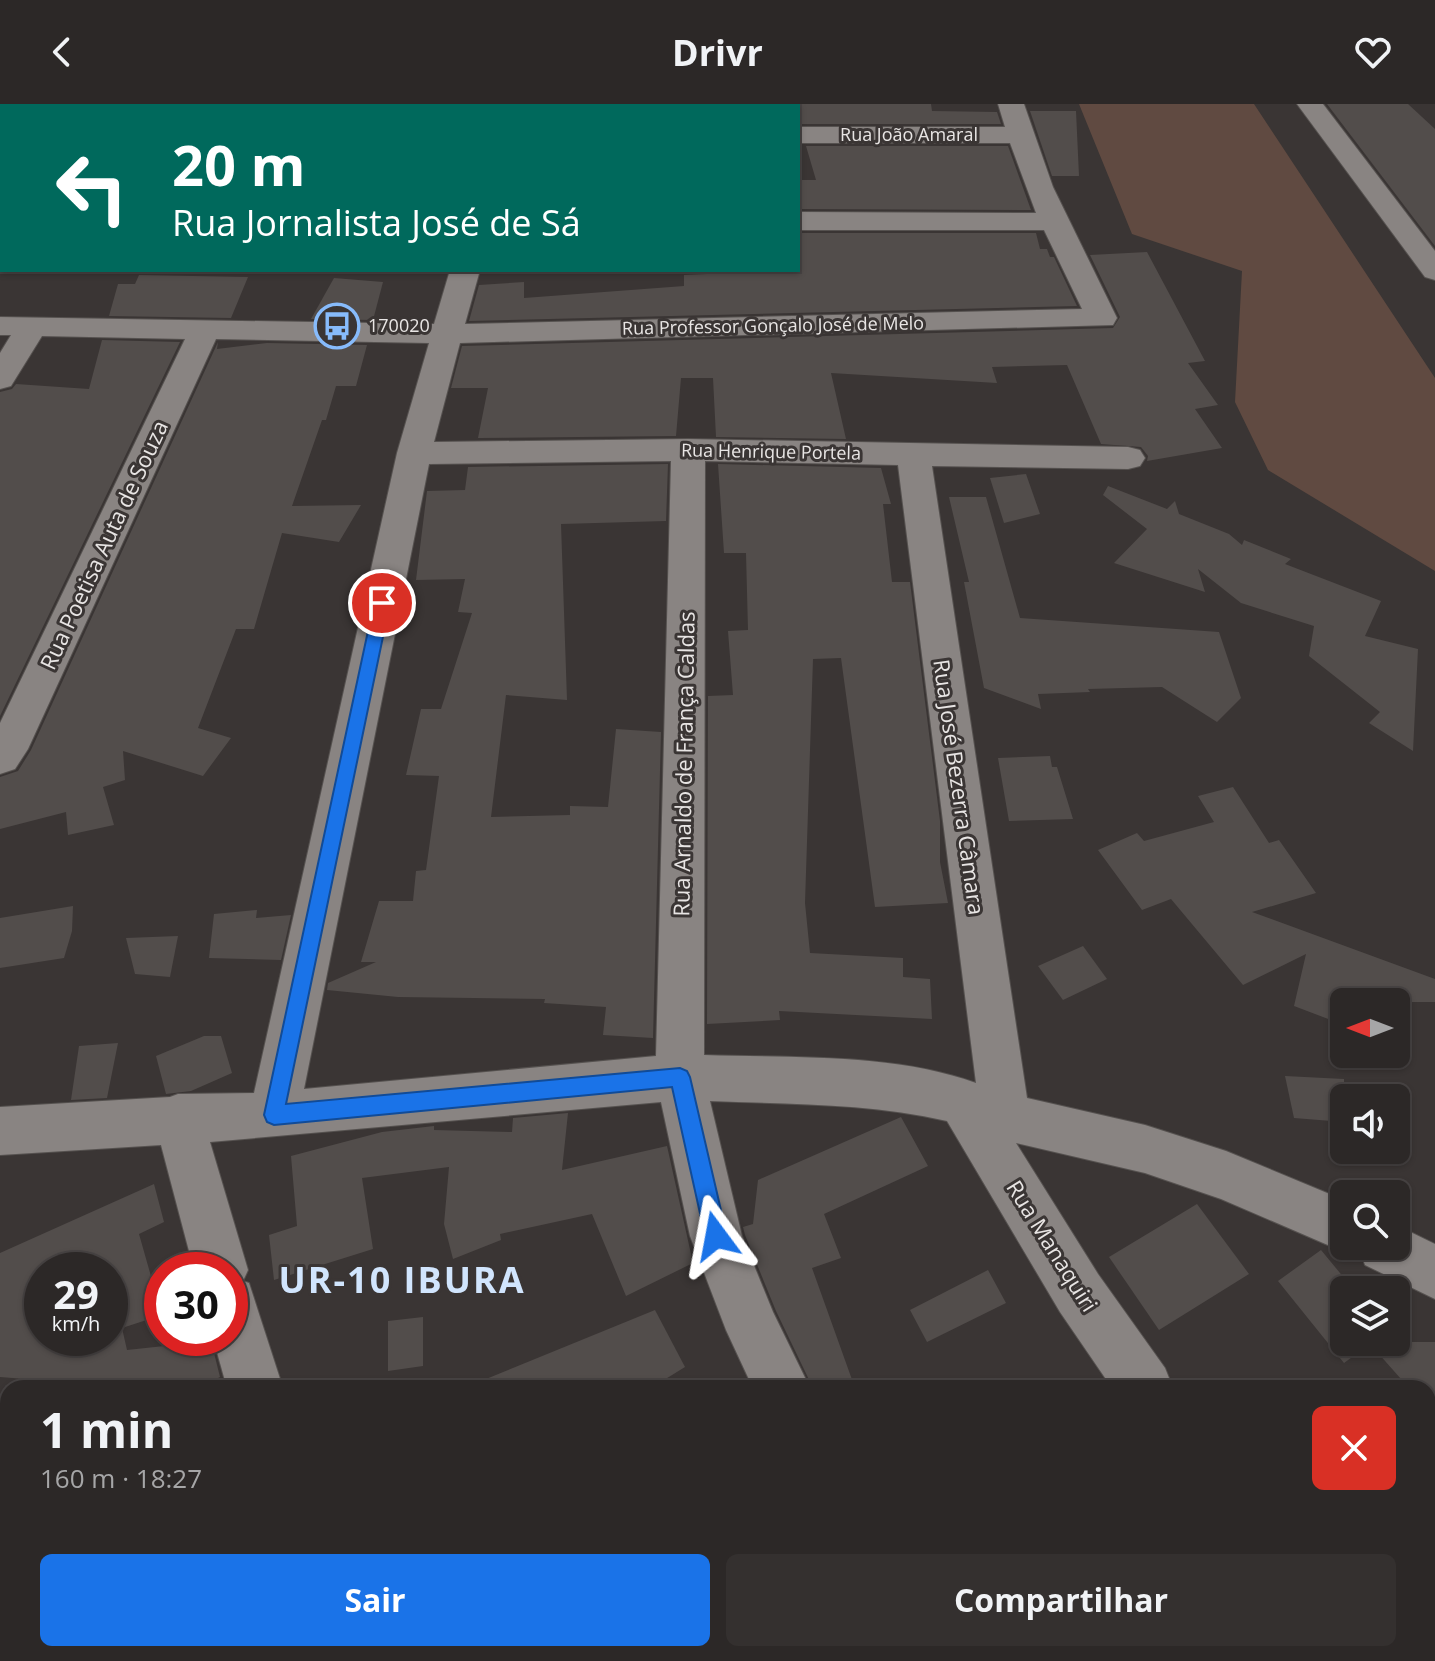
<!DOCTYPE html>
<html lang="pt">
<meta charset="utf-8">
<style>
:root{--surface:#2c2827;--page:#34302f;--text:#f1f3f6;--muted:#a6a6a7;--line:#484444;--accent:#1a73e8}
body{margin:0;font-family:"Open Sans",sans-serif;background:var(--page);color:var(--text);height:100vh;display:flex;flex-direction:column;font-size:30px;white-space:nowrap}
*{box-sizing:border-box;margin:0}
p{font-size:26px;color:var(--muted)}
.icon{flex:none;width:44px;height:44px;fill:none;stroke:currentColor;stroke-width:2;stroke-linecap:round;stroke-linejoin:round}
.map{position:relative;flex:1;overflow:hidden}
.details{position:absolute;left:0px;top:1276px;width:1436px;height:282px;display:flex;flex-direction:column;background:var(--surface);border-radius:24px 24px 0 0;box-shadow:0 2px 6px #0004,0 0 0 2px var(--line)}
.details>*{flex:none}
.guide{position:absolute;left:0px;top:0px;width:800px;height:168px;box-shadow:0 2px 6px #0004,0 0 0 2px var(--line);background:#00695c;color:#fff;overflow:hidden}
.needle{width:52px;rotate:270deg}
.tools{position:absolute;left:1330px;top:884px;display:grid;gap:16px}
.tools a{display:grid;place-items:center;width:80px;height:80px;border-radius:12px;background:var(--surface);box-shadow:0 2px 6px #0004,0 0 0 2px var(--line);font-size:40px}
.speed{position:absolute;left:24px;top:1148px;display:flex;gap:16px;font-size:40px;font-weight:700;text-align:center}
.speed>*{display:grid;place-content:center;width:104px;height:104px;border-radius:50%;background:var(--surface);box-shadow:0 2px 6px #0004,0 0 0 2px var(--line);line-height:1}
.speed small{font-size:20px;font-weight:400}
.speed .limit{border:12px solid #d22;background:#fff;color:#111}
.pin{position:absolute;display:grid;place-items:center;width:68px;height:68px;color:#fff;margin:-34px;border:4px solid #fff;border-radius:50%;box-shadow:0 2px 8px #0007}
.me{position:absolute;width:88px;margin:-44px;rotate:347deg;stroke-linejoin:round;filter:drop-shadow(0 0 6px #0008)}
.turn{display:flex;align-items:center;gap:28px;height:168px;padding:0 40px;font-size:36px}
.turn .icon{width:104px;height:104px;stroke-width:2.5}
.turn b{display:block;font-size:56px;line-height:68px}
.round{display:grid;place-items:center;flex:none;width:84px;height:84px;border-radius:12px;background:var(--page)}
.head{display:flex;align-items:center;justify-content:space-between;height:136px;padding:0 40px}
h1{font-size:48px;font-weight:700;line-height:60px}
.button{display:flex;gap:16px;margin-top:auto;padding:16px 40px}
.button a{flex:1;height:92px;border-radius:12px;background:var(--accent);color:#fff;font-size:32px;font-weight:700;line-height:92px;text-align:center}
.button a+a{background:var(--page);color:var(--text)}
header{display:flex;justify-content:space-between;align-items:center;height:104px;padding:0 40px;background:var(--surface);font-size:36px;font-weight:700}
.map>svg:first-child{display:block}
.green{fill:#604a41}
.building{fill:#524d4b;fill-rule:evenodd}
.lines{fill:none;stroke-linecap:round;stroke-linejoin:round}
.minor-casing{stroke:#55514f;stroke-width:2}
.minor{fill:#898482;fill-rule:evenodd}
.route{fill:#1a73e8;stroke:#114b97;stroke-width:2}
.labels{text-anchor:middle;stroke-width:6;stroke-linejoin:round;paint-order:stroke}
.far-street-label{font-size:18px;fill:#e8e5e4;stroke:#3a3534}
.far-poi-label{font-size:18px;fill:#e8e5e4;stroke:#3a3534;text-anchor:start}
.street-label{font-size:22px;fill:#e8e5e4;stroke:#3a3534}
.near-district-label{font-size:36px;font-weight:bold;letter-spacing:2px;fill:#d1e5fd;stroke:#3a3534}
</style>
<header><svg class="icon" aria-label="back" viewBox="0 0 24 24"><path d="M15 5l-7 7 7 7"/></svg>Drivr<svg class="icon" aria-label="heart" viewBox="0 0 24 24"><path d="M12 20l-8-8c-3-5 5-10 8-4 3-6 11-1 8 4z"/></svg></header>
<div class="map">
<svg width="1435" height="1557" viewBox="0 0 1435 1557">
<rect width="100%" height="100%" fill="#3a3534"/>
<!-- green -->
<path class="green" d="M1079,0H1254L1435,274V467L1268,366L1235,298L1242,167L1132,130Z"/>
<!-- building -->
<g class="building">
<path d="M794,0H931L932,7L997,8L1001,20H800L798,2Z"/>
<path d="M1327,0H1408L1435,25V142Z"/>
<path d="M1030,7H1076L1079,72H1052Z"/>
<path d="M806,42H1008L1031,106L798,105V76H816Z"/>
<path d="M798,129H1036L1040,145H1047L1050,153H1054L1077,202L469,217L479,181L524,178V194L684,182V171L798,166Z"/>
<path d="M1147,148L1205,257L1188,259L1218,301L1195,305L1222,344L1147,357L1148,352L1141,343L1101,340L1067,261L992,263L997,279L831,269L846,335L716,333L713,274H681L676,332L478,334L488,284H451L462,242L1113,224L1120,213L1090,151Z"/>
<path d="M139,171L248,173L231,214L109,212L118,180H135Z"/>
<path d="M334,174L383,178L373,216L311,215Z"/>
<path d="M102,236L180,238L0,612V288L12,285L16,280L89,285Z"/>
<path d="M218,238L217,245L267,239L367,241L356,282H336L326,316H322L292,402L361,401L339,438L282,429L254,525H236L198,624L231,634L203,672L123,647L125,676L103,683L114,721L68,731L66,708L0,725V673L18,667L31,646Z"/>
<path d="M668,360L666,417L561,420L567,596L506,591L491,713L570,711V702L608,703L616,625L661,628L653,934L603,931L606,903L544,899L545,895L398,893L327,886L328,879L376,858H361L379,797H413L416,767L426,766L439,672L406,671L421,605H441L472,509L458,508L465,475L416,476L427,387L465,386L468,363Z"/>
<path d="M718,360L881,364L891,400H883L892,478H910L940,717V758L948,799L875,803L841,554L813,555L805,799L810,849L903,854V873L930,875L932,915L779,907L780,916L707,920L708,592L733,591L728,527L748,526L746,449H724Z"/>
<path d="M1026,370L1040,410L1004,419L990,374Z"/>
<path d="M1108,382L1167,405L1175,397L1179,410L1229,430L1242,441L1244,436L1291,455L1285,460L1381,497L1365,532L1418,545L1413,647L1369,619L1380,608L1309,552L1314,522L1241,499L1198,465L1205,488L1114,459L1147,425L1103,391Z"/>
<path d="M949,393H986L1020,514L1219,528L1241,594L1217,618L1162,583L1088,585L1090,588L1038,590L1041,605L984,584L964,478H969Z"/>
<path d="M1050,652L1052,663H1057L1073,715L1009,717L998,654Z"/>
<path d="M1233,683L1269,739L1279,736L1316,789L1252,808L1435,875V898H1344V921L1294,902L1306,850L1243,881L1171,795L1142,806L1098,746L1137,729L1144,737L1214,718L1198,692Z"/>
<path d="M73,802L72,827L64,854L0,864V814Z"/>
<path d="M257,806L256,814L291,811L281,856L209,854L214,810Z"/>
<path d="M178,832L170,873L135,870L126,834Z"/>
<path d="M1083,842L1107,875L1063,896L1038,862Z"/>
<path d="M204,932H221L232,969L191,987L166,990L156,952Z"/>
<path d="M118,939L107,994L71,996L79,942Z"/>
<path d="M1285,972L1344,975V1018L1294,1014Z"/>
<path d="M568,1009L562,1066L667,1042L693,1159L626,1192L592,1110L500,1130L501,1136L453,1155L444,1120L449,1063L362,1074L373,1145L274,1176L269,1131L297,1122L291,1052L382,1028L434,1022V1026L512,1028L513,1014Z"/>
<path d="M901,1013L928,1062L824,1110L841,1154L812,1164L855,1284H813L776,1207L745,1131L743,1123L753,1120L758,1076Z"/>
<path d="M154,1080L164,1118L139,1130L162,1211L122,1224L127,1246L211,1237L220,1273L198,1284H59L58,1280L40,1282L38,1276L0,1273V1149ZM42,1166H110V1234H42Z"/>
<path d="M1197,1100L1249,1170L1159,1226L1109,1153Z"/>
<path d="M1321,1146L1354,1186H1344V1238H1435V1313L1428,1305V1284H1409L1370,1240L1344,1259L1278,1177Z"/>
<path d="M988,1166L1006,1199L927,1238L910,1206Z"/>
<path d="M655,1206L685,1263L651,1284H464Z"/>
<path d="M423,1213V1262L388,1267V1217Z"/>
</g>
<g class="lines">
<!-- minor casing -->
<g class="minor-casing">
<g id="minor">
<path d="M323,0H349L322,2Z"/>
<rect x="494" y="0" width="26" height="2"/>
<path d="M998,0H1024L1053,83L1117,214L1113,221L460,239L434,338L688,335L1128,343L1140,346L1145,354L1140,362L1128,365L932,362L1027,994L1145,1021L1226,1047L1344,1096V1142H1396V1121L1435,1140V1195L1365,1161L1358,1142L1344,1148L1221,1095L1145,1069L1016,1039L1098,1170L1165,1264L1173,1284H1112L1060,1208L947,1017C869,999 789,1000 710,997L742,1132L773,1208L810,1284H753L726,1226L690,1132L661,998L210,1038L248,1166L243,1177L249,1179L283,1284H227L213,1234H230V1166H194L161,1041L0,1051V1003L170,993L178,990L254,989L397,349L429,239L216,235L28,645L15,665L0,670V619L185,235L42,232L11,282L0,285V249L11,231H0V213L434,220L450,166H480L465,220L1082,205L1044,126H798V108L1036,109L1010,39H798V23H1005ZM671,357L656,952L304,985L429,360ZM705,357L898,361L976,979C894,949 791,954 704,951Z"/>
<path d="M1297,0H1323L1435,147V176L1425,173Z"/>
<path d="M2,10V26L0,27V11Z"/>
<rect x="0" y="94" width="2" height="16"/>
<path d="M61,1550H135L132,1557H58Z"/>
<path d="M302,1550H364L366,1557H304Z"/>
<path d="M887,1550H949L952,1557H890Z"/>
<path d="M1296,1550H1360L1363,1557H1299Z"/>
</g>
</g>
<!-- minor -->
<use href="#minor" class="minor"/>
</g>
<!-- route -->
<path class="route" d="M382,493L390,499L286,1000L680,964L687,967L690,973L727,1132L724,1140L716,1143L709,1140L705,1132L672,983L274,1021L267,1018L264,1011L374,499Z"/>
<!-- icons -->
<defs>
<g id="bus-ring" transform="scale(2.3)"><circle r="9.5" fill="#3a3534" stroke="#87bbfb" stroke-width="1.5"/><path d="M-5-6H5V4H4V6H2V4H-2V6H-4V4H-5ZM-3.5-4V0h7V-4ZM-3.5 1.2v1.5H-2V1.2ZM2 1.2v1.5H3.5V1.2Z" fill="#87bbfb"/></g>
</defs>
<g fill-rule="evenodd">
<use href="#bus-ring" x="337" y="222"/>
</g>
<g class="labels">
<!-- far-street labels -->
<g class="far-street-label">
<text x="909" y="37">Rua João Amaral</text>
<text transform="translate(773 222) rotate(-1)" y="6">Rua Professor Gonçalo José de Melo</text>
<text transform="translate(771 348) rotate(1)" y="6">Rua Henrique Portela</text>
</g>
<!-- far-poi labels -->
<g class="far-poi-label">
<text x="368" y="228">170020</text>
</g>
<!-- street labels -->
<g class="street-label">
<text transform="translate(104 441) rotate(-65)" y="8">Rua Poetisa Auta de Souza</text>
<text transform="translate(684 660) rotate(-89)" y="8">Rua Arnaldo de França Caldas</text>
<text transform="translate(959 683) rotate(82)" y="8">Rua José Bezerra Câmara</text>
<text transform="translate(1052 1142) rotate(58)" y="8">Rua Manaquiri</text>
</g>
<!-- near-district labels -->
<g class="near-district-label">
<text x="402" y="1189">UR-10 IBURA</text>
</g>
</g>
</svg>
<div class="tools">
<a><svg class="needle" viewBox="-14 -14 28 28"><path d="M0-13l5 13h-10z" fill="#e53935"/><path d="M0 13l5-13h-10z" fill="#a6a6a7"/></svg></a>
<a><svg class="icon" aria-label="sound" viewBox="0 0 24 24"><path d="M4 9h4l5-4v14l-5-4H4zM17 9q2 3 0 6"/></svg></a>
<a><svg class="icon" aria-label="search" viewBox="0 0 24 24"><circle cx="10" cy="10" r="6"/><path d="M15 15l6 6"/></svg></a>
<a><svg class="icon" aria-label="layers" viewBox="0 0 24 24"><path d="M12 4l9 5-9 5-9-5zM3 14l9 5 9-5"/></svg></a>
</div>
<div class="speed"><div>29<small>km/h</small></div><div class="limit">30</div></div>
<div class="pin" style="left:382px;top:499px;background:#d93025"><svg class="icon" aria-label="arrive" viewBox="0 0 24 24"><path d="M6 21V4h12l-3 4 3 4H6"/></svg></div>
<svg class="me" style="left:716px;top:1132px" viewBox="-20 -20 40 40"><path d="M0-17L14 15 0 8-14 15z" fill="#1a73e8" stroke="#fff" stroke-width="4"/></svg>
<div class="guide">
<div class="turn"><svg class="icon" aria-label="left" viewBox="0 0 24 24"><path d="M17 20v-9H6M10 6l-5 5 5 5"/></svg><div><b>20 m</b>Rua Jornalista José de Sá</div></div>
</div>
<section class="details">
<div class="head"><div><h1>1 min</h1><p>160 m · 18:27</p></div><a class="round" style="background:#d93025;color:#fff"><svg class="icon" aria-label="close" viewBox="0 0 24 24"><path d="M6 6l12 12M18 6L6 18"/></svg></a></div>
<div class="button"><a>Sair</a><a>Compartilhar</a></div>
</section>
</div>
